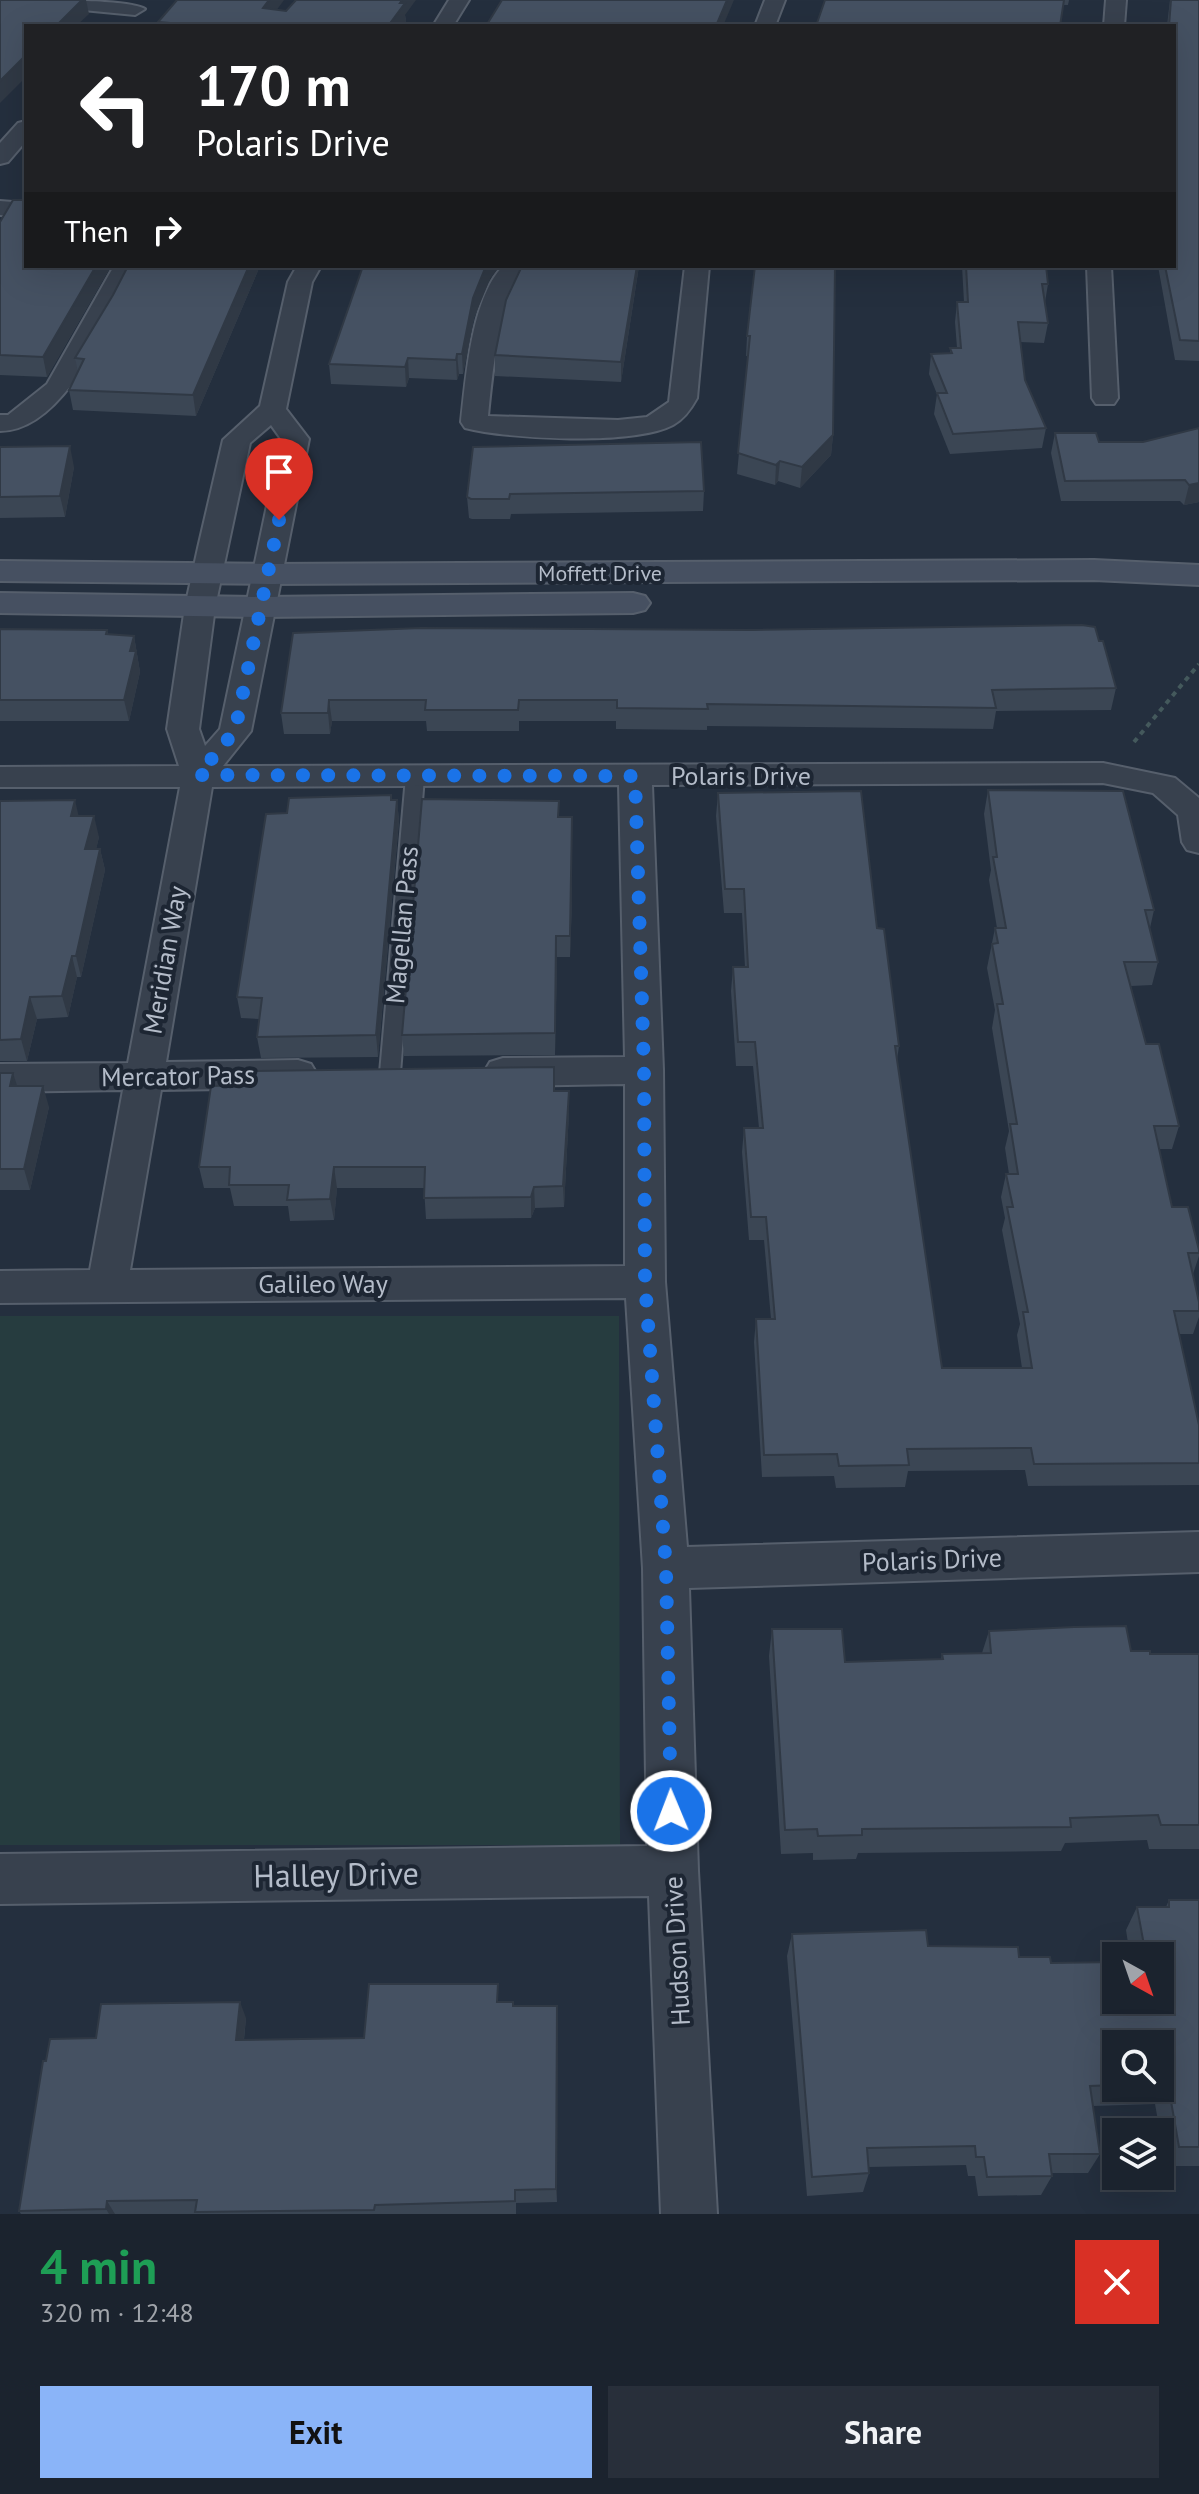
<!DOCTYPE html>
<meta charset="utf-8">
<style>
:root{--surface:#1b232e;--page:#282f3a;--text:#f1f3f6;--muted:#a0a4aa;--line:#39404a;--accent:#8ab4f8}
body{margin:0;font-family:"PT Sans",sans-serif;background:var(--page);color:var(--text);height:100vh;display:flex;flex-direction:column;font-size:30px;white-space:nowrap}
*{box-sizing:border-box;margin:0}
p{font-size:26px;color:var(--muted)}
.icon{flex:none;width:44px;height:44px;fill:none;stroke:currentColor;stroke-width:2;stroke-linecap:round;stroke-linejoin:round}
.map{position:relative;height:2214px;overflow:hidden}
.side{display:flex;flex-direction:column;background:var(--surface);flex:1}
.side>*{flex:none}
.top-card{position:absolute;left:24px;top:24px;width:1152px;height:244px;border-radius:0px;box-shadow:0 8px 32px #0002,0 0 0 2px var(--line);background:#202124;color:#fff;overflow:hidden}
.needle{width:52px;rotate:140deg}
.tools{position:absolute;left:1102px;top:1942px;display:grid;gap:16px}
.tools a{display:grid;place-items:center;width:72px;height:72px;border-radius:0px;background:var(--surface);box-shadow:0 8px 32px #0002,0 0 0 2px var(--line);font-size:40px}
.pin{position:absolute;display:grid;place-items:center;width:68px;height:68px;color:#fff;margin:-82px -34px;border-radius:50% 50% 50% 0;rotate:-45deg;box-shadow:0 0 8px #0007}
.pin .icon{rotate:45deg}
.me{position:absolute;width:88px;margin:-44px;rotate:359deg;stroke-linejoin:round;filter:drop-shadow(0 0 6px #0008)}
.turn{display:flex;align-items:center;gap:28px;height:168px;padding:0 40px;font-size:36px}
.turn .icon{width:104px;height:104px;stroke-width:2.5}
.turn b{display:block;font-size:56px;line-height:68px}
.then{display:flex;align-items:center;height:76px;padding:0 40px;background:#0003;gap:16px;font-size:30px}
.round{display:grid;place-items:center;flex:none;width:84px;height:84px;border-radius:0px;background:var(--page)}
.summary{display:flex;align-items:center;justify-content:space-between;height:136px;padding:0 40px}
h1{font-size:48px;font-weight:700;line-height:60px;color:#1e9e55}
.cta{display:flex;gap:16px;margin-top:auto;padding:16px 40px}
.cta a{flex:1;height:92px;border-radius:0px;background:var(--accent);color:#111;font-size:32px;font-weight:700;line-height:92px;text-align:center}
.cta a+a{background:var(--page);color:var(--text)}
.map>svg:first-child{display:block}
.green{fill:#263c3f}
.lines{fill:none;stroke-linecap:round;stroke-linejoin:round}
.lane-casing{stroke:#565f6c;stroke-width:4}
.street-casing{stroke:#565f6c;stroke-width:4}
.secondary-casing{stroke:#565f6c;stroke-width:4}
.path{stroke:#44595c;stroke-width:4;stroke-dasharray:5 5;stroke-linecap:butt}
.lane{fill:#38414e;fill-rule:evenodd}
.street{fill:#38414e;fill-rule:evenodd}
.secondary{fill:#465061;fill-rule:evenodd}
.wall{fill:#3b4654;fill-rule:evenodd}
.shaded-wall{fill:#303945}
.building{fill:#455162;stroke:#303945;stroke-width:2}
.route{stroke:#1a73e8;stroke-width:14;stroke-dasharray:0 25.2}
.labels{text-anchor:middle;stroke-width:8;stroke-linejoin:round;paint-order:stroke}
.far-street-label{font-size:22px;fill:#b4bcc9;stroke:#1d2633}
.street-label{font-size:26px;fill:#b4bcc9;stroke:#1d2633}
.near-street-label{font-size:32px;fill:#b4bcc9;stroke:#1d2633}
</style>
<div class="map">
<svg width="1199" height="2214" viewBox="0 0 1199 2214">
<rect width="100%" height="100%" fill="#242f3e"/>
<!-- green -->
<path class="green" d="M0,1316H619L620,1845H0Z"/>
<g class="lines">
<!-- lane casing -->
<g class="lane-casing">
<path id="lane" d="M415,772L424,777L400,1073L397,1078H383L380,1073L406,777Z"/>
</g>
<!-- street casing -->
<g class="street-casing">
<g id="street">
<path d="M31,0C54,0 131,0 145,9L135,15L41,6Z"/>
<path d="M449,0H469L453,26H433Z"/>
<path d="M765,0H785L775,26H755Z"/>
<path d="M1106,0H1126L1124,26H1104Z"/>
<path d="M26,121V141L8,162L0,164V143L18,123Z"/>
<path d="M0,201L26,203V217L0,215Z"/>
<path d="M114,266H138C110,317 66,431 0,431V415H8L47,384Z"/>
<path d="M297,266H321L312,282L286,409L309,439L251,731L223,766L1103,763L1175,778L1199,798V853L1187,850L1182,842L1178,815L1153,793L1103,783L652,785L663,1070L665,1282L687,1547L1199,1532V1572L689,1588L698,1871L717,2214H661L649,1896L0,1904V1854L647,1846L643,1568L626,1298L0,1303V1271L90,1270L123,1090L0,1092V1064L128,1063L180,787H0V767L179,766L167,729L185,607L198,548L223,440L260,406L288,282ZM271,425L281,439L220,729L205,746L199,729L215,607L250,443ZM619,785L625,1057L503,1058L490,1062L484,1072L490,1082L503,1086L625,1084V1266L130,1270L161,1090L298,1088L311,1084L317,1074L311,1064L298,1060L166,1062L212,787Z"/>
<path d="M503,266H528C498,309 493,364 488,416L618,420L647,417L669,402L685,266H709L697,398C691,409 684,419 673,425C633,446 508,439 465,428L461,422C466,378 471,299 503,266Z"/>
<path d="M1087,266H1111L1118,398L1114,404H1096L1092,398Z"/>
</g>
</g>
<!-- secondary casing -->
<g class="secondary-casing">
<g id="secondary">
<path d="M1094,560L1199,565V585L1094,580L269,584L0,581V561L269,564Z"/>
<path d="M0,593L263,597L633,593L645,596L650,603L645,610L633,613L263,617L0,613Z"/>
</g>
</g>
<!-- path -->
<path class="path" d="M1134,742L1199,664"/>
<!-- lane -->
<use href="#lane" class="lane"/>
<!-- street -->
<use href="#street" class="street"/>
<!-- secondary -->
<use href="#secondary" class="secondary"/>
</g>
<!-- wall -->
<g class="wall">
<path d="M825,0H1069L1068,5Z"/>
<path d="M1170,0H1199V361L1175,360L1158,266H1174V26H1167Z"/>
<path d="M277,10L405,15L406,21L402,26H159L158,22Z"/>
<path d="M0,222L26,266H111L47,377L0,375Z"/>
<path d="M128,266H260L196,416L73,410L69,390L78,372L75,358L113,295Z"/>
<path d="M639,266L621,382L495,376V355Z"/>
<path d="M755,266L833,435L831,455L800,488L778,481L775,485L737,474L748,356H746L747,336Z"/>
<path d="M962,266H1046L1048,284L1045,302L1048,323L1044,343L1020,342L1025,380L1046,428L1042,448L950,454L934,414L937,394L929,374L931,354L950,353V348H957L955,322L957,302H964Z"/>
<path d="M490,279L474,318L463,374H459L457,380L409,378L406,387L331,384L329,364Z"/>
<path d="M1199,428V502L1184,505L1180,501H1061L1051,453L1055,433L1099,442H1143Z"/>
<path d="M0,447L74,467L65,517L0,518Z"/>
<path d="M473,447L704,491L703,511L511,514L510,519H472L469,518L467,497Z"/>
<path d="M0,629L107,630L108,634L134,636L140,672L129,721H0Z"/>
<path d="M293,633L1099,641L1116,688L1111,710L996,711L993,729L707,726V730L616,729V721H519V731H427L426,721H332L330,734H284L281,713Z"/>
<path d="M988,790L1154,910L1150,928L1158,962L1152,985L1131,986L1146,1044L1179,1126L1172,1149H1159L1172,1207L1199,1250V1256L1193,1274L1199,1302V1317L1193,1334H1179L1199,1425V1485L1028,1486L1025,1470L908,1471L905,1487L836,1488L834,1476L762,1477L754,1342L756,1319H771L764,1240H749L742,1152L744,1128H759L753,1066H736L731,991L733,967H745L742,913H724L716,816L718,793L877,928L899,1046L897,1060L942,1368H1022L1017,1335L1020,1324L1002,1230L1005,1218L1001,1197L1006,1174H1009L1005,1148L1009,1131L992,1028L995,1010L987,968L995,928H997L989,880L991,870L984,814Z"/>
<path d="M391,795V800H397L399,821L378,1057L261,1058L257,1037L259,1019L241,1018L237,997L287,813Z"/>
<path d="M0,801L78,816L99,837L96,849H100L105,870L81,977H77L68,1017L37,1019L27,1061H0Z"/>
<path d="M559,817L572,899L570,957H557L555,1055L404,1056L402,1035Z"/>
<path d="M0,1073L17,1086L49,1107L30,1190H0Z"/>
<path d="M555,1091H569V1112L564,1207L535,1208L531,1218L426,1219L424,1188H337L334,1220L290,1221L288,1206H234L230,1188H204L199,1167Z"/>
<path d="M772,1629L845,1662L941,1659L942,1654L982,1653L989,1631L1150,1654H1199V1849H1149L1147,1840L1065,1843L1061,1851L858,1853L856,1859L813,1860V1853L781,1854L769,1656Z"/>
<path d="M1169,1900H1199V2166H1166L1155,2104L1093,2106L1100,2154L1088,2173H1051L1052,2176L1041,2195L978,2196L975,2176H968L966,2165L869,2167V2173L863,2192L807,2196L787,1956L792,1934L928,1946L1019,1957L1051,1963L1116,2000L1160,1956H1130L1126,1930L1137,1907H1166ZM1116,2044H1160V2088H1116Z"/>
<path d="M500,2002L514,2006H557V2202L516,2203V2214H21L19,2211L46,2061L96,2038L246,2018L244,2040L364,2038Z"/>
</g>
<!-- shaded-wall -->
<g class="shaded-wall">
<path d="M82,0H86L89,14L76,26H56Z"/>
<path d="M269,0H284L265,26L263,8Z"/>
<path d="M402,0H416L405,15L406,21L402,26H388Z"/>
<path d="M727,0H734L723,26H716Z"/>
<path d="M26,55V77L0,103V81Z"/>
<path d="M96,266H111L47,377L43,357Z"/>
<path d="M249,266H260L196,416L193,395Z"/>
<path d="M486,266H500L490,279L474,318L463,374L462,354L473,298Z"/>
<path d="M637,266H639L621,382V362Z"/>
<path d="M457,354L459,374L457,380L456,360Z"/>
<path d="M408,358L409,378L406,387L405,367Z"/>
<path d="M833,435L831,455L800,488L802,467Z"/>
<path d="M70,446L74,467L65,517L60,496Z"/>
<path d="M780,461L778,481L775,485L776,465Z"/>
<path d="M1199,483V502L1184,505L1189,485Z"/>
<path d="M134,636L140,672L129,721L124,700L130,651Z"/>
<path d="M329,700L332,721L330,734L328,713Z"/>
<path d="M75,800L80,822L71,816Z"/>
<path d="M397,800L399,821L378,1057L376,1035Z"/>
<path d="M94,816L99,837L91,871L85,849Z"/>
<path d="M572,839V899L570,957V936Z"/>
<path d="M100,849L105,870L81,977L76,956Z"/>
<path d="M556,936L557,957L555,1055V1033Z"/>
<path d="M72,956L77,977L68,1017L62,996Z"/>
<path d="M30,997L37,1019L27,1061L21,1039Z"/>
<path d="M13,1073L20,1095L10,1086Z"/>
<path d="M43,1086L49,1107L30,1190L24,1169Z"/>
<path d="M569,1091V1112L564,1207L563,1186Z"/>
<path d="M334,1167L337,1188L334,1220L330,1199Z"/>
<path d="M534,1187L535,1208L531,1218V1197Z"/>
<path d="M240,2002L246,2018L242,2055L236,2040Z"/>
<path d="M557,2006L558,2021L557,2202L556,2189Z"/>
<path d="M107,2201L115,2214H109L106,2209Z"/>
</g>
<!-- building -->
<g class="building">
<path d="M0,0H82L56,26H26V55L0,81Z"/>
<path d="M177,0H269L263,8L286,11L296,0H402L400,3H405L388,26H168L171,23L158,22Z"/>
<path d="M502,0H727L716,26H486Z"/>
<path d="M825,0H1064L1060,26H816Z"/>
<path d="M1171,0H1199V341L1180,340L1165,266H1174V26H1169Z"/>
<path d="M26,179V266H96L43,357L0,355V222L13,200H24V182Z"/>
<path d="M128,266H249L193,395L69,390L84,359L75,358L113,295Z"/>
<path d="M363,266H486L473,298L462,354H457L456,360L408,358L405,367L329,364Z"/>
<path d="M522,266H637L621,362L495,355L506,300Z"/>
<path d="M755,266H835L833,435L802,467L780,461L776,465L738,453L750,336H747Z"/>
<path d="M966,266H1046L1048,284H1042L1048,323L1018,322L1025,380L1046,428L953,434L937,393H947L931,354L952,353L950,348H961L957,302H968Z"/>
<path d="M1199,428V483L1189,485L1185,480L1065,481L1055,433H1096L1099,442H1143Z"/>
<path d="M701,442L704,491L510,494L509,499H471L467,497L473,447Z"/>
<path d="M70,446L60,496L0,497V447Z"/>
<path d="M1082,625L1095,627L1099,641H1103L1116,688L992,690L996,708L707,704L708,709L617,708V700H519L518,710H425L426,700H329L328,713H281L293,633L421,628L752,630Z"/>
<path d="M0,629L107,630L106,634L134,636L130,651H136L124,700H0Z"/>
<path d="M988,790L1123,791L1154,910H1145L1158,962H1124L1146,1044H1159L1179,1126H1154L1172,1207H1188L1199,1250V1253H1188L1199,1302V1311H1174L1199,1425V1463L1034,1464L1031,1448L907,1449L909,1465L839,1466L837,1454L764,1455L756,1319H775L766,1217H751L744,1128H763L755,1042H738L733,967H748L744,889H725L718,793L861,791L877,928L884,929L899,1046H895L942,1368H1032L1023,1312H1028L1007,1207H1013L1006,1174H1018L1010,1124H1017L997,1004H1003L992,944L998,943L995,928H1006L993,857H997Z"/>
<path d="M391,795V800H397L376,1035L257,1037L262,998L237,997L266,814L287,813L289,798Z"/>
<path d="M422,799L559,801L558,817H572L570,936H556L555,1033L402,1035Z"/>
<path d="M75,800L71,816H94L85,849H100L76,956H72L62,996L30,997L21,1039L0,1040V801Z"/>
<path d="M554,1067V1091H569L563,1186L534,1187L531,1197L424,1198L425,1167H334L330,1199L287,1200L289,1185H229L230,1167H199L211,1086L242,1085L248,1071Z"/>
<path d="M0,1073H13L10,1086H43L24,1169H0Z"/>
<path d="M1126,1626L1131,1651H1150V1654H1199V1825H1161L1158,1815L1070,1818L1071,1827L862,1829V1835L818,1836L817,1829L785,1830L772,1629H842L845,1662L943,1659L942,1654L991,1653L989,1631L1074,1627Z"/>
<path d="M1169,1900H1199V2147H1179L1168,2084H1160V2044H1116V2085L1090,2086L1100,2154H1049L1052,2176L987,2177L984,2157H976L975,2146L867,2148L869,2173L812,2177L792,1934L926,1930L928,1946L1018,1947L1019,1957H1050L1051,1963L1116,1962V2000H1160V1956H1146L1137,1907H1169Z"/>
<path d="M369,1984H498L497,2002H513V2006H557L556,2189L515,2190V2201L375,2205L374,2210L195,2212L197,2200L107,2201L106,2209L19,2211L43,2061H46L50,2039L96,2038L101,2004L240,2002L236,2040L364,2038Z"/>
</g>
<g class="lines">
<!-- route -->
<path class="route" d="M279,520L235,731L198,775L635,776L644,1070L645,1282L666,1568L671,1811"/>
</g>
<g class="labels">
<!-- far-street labels -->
<g class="far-street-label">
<text x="600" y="581">Moffett Drive</text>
</g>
<!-- street labels -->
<g class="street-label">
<text x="741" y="785">Polaris Drive</text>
<text transform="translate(402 925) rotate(-85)" y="9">Magellan Pass</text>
<text transform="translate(165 960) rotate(-80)" y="9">Meridian Way</text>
<text transform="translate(178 1076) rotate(-1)" y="9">Mercator Pass</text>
<text x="323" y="1293">Galileo Way</text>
<text transform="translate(932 1560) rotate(-2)" y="9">Polaris Drive</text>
<text transform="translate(677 1951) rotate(-93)" y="9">Hudson Drive</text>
</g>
<!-- near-street labels -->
<g class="near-street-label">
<text transform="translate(336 1875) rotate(-1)" y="11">Halley Drive</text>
</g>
</g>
</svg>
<div class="tools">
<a><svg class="needle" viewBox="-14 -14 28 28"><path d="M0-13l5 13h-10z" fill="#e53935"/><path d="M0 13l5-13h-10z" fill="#a0a4aa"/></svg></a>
<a><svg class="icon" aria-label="search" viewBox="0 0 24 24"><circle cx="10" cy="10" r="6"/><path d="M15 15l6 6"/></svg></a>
<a><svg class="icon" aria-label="layers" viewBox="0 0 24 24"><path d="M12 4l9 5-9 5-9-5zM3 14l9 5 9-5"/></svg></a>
</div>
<div class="pin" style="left:279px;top:520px;background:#d93025"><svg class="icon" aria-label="arrive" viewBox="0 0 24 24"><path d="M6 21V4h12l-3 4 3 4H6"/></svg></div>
<svg class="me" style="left:671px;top:1811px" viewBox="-20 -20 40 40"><circle r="17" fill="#1a73e8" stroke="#fff" stroke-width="3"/><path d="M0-11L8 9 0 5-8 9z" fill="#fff"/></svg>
<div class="top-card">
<div class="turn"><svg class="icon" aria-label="left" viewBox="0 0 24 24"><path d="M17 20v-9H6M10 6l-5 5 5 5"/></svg><div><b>170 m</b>Polaris Drive</div></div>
<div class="then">Then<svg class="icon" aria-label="right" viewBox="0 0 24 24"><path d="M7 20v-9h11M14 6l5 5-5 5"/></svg></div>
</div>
</div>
<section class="side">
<div class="summary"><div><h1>4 min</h1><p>320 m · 12:48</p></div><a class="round" style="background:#d93025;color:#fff"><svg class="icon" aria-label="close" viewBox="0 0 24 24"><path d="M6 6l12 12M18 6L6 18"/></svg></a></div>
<div class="cta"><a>Exit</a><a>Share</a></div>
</section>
